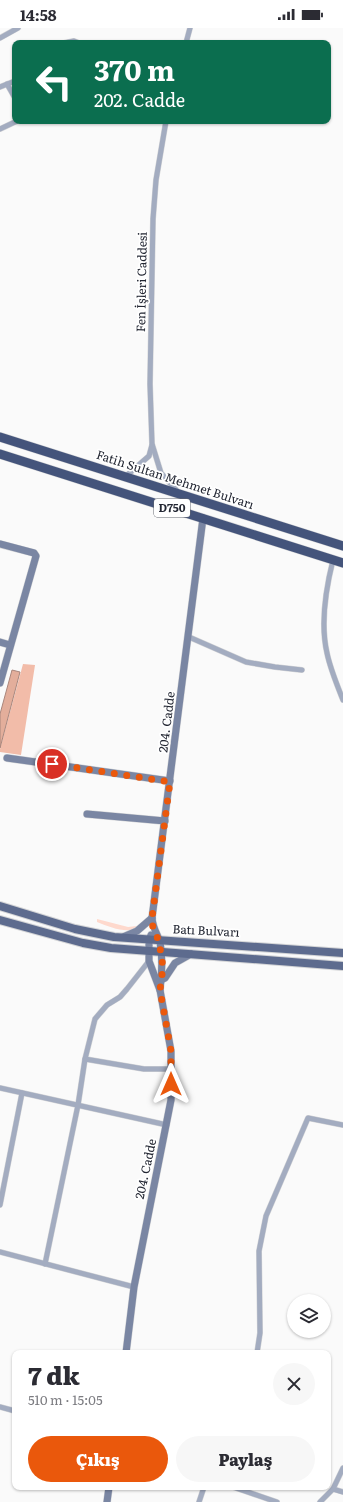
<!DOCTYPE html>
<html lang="tr">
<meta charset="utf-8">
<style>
:root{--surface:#fff;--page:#f7f7f7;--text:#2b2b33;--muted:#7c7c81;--accent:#ea580c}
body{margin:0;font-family:Literata,serif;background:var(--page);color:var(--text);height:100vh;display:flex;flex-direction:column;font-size:15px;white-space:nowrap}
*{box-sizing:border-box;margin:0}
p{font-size:13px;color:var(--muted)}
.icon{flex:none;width:22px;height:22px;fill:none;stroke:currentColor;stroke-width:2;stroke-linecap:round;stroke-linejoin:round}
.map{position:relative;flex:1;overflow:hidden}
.panel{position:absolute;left:12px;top:1322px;width:319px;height:140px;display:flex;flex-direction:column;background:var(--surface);border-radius:8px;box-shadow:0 1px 3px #0004}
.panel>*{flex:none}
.guide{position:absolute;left:12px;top:12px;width:319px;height:84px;border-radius:8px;box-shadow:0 1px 3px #0004;background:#0b6e4f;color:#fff;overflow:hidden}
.fabs{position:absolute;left:287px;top:1266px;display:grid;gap:8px}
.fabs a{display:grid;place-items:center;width:44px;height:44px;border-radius:50%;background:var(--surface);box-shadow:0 1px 3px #0004;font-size:20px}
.pin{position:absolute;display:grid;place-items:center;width:34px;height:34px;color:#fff;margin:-17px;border:2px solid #fff;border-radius:50%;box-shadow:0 1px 4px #0007}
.me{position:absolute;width:44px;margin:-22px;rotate:0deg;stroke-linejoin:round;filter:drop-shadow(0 0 3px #0008)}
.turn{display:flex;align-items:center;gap:14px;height:84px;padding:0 16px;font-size:18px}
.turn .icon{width:52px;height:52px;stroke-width:2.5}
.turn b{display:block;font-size:28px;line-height:34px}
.round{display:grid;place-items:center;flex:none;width:42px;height:42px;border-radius:21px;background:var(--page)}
.overview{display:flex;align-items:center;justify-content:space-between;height:68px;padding:0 16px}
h1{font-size:24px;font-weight:800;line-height:30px}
.button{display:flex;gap:8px;margin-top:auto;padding:8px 16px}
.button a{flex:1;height:46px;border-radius:24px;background:var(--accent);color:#fff;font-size:16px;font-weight:800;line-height:46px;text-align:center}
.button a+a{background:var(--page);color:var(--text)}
.status{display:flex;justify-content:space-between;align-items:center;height:28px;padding:0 20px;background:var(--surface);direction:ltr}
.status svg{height:11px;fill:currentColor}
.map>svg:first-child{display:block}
.green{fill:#fed9cd}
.forest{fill:#f2bca9}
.water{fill:#e3ae9b;stroke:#a9867c}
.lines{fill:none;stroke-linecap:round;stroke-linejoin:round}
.street-casing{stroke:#d3d4d6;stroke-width:6}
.secondary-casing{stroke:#d3d4d6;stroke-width:8}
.primary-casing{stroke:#d3d4d6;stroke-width:10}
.highway-casing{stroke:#d3d4d6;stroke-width:10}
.street{stroke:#a3acc0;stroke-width:5}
.secondary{stroke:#7a86a3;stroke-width:7}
.primary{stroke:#5d6b8e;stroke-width:8}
.highway{stroke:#44547b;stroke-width:9}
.route{stroke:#ea580c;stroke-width:7;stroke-dasharray:0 12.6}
.labels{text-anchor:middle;stroke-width:3.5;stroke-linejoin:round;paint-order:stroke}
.shield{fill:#fff;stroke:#656870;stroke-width:1}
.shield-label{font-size:11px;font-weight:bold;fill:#232733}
.street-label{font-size:12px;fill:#232733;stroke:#fff}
</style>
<div class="status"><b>14:58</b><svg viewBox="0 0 49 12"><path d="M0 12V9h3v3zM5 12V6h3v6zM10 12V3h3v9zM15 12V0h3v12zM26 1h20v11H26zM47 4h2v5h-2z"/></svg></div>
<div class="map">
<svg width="343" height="1474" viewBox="0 0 343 1474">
<rect width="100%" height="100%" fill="#fafafa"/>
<!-- green -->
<path class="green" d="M97,891L128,899L137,898V901C123,905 110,899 97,894Z"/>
<!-- forest -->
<path class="forest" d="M23,636L35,637L21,727L0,724V721Z"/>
<!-- water -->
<path class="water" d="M12,642L20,644L0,720V686Z"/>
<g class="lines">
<!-- street casing -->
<g class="street-casing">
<g id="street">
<path d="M0,10L18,0"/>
<path d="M64,15L74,13L79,15"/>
<path d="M186,15L190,0"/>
<path d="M7,56L15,70"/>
<path d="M0,59L15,53"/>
<path d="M166,93L156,152L153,191L150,356L152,416L161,445L178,464"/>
<path d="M0,101L17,93"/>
<path d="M125,449L149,428L152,417"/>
<path d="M333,532C326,560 320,595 327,625C330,640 337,657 343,672"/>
<path d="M189,609L246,634L275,639L302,642"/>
<path d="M85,1031L144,1041H171"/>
<path d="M0,1060L167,1097"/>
<path d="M0,1177L22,1065"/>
<path d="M0,1224L134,1259"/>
<path d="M45,1236L78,1077L85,1031L95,991L107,977L120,969L127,961L149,933"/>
<path d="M257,1325L260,1305L259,1223L266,1188L308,1090L343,1097"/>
<path d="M0,1379L15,1383"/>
<path d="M233,1459L277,1474"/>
<path d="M333,1461L343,1464"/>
<path d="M199,1474L204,1459"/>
<path d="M320,1474L333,1461L343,1440"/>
</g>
</g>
<!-- secondary casing -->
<g class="secondary-casing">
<g id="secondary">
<path d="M0,516L34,525L36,528L0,655"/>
<path d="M0,614L10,617"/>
<path d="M7,730L170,753"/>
<path d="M87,786L165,793"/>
<path d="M123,909L137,903L152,890"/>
<path d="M161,952L165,950L175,935L191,926"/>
<path d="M160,962C162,946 163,930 160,914C157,905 153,901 152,890L203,490"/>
<path d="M126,1325L134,1259L171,1072V1023L160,962L149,933V912L151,907"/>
<path d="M107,1474L109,1459"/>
</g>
</g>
<!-- primary casing -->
<g class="primary-casing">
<g id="primary">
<path d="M0,878L75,901L114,909L343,925"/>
<path d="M0,892L83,915L111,920L343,938"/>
</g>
</g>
<!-- highway casing -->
<g class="highway-casing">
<g id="highway">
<path d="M0,409L343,518"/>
<path d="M0,426L343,535"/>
</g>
</g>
<!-- street -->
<use href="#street" class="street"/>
<!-- secondary -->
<use href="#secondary" class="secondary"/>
<!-- primary -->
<use href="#primary" class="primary"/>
<!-- highway -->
<use href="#highway" class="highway"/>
</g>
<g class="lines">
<!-- route -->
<path class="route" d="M52,736L170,754L152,890L153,901L159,913L163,939L160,962L171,1023V1056"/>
</g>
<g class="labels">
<!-- shield labels -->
<rect class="shield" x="154" y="471" width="36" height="18" rx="3"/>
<g class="shield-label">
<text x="172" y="484">D750</text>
</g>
<!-- street labels -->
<g class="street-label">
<text transform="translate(142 254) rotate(-89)" y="4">Fen İşleri Caddesi</text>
<text transform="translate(175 452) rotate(18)" y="4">Fatih Sultan Mehmet Bulvarı</text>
<text transform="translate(167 694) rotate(-83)" y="4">204. Cadde</text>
<text transform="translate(206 903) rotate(3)" y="4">Batı Bulvarı</text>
<text transform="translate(146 1141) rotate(-78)" y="4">204. Cadde</text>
</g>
</g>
</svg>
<div class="fabs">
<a><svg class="icon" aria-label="layers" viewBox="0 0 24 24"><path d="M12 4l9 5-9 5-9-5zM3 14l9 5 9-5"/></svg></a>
</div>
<div class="pin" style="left:52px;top:736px;background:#d93025"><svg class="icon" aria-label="arrive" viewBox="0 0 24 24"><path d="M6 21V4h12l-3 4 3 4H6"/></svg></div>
<svg class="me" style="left:171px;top:1056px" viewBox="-20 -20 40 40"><path d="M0-17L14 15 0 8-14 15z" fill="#ea580c" stroke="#fff" stroke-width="4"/></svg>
<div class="guide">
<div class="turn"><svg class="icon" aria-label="left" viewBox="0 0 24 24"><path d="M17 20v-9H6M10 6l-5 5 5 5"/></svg><div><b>370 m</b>202. Cadde</div></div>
</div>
<section class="panel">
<div class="overview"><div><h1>7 dk</h1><p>510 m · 15:05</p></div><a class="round"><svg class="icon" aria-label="close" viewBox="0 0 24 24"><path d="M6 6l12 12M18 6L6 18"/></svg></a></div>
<div class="button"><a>Çıkış</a><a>Paylaş</a></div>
</section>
</div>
